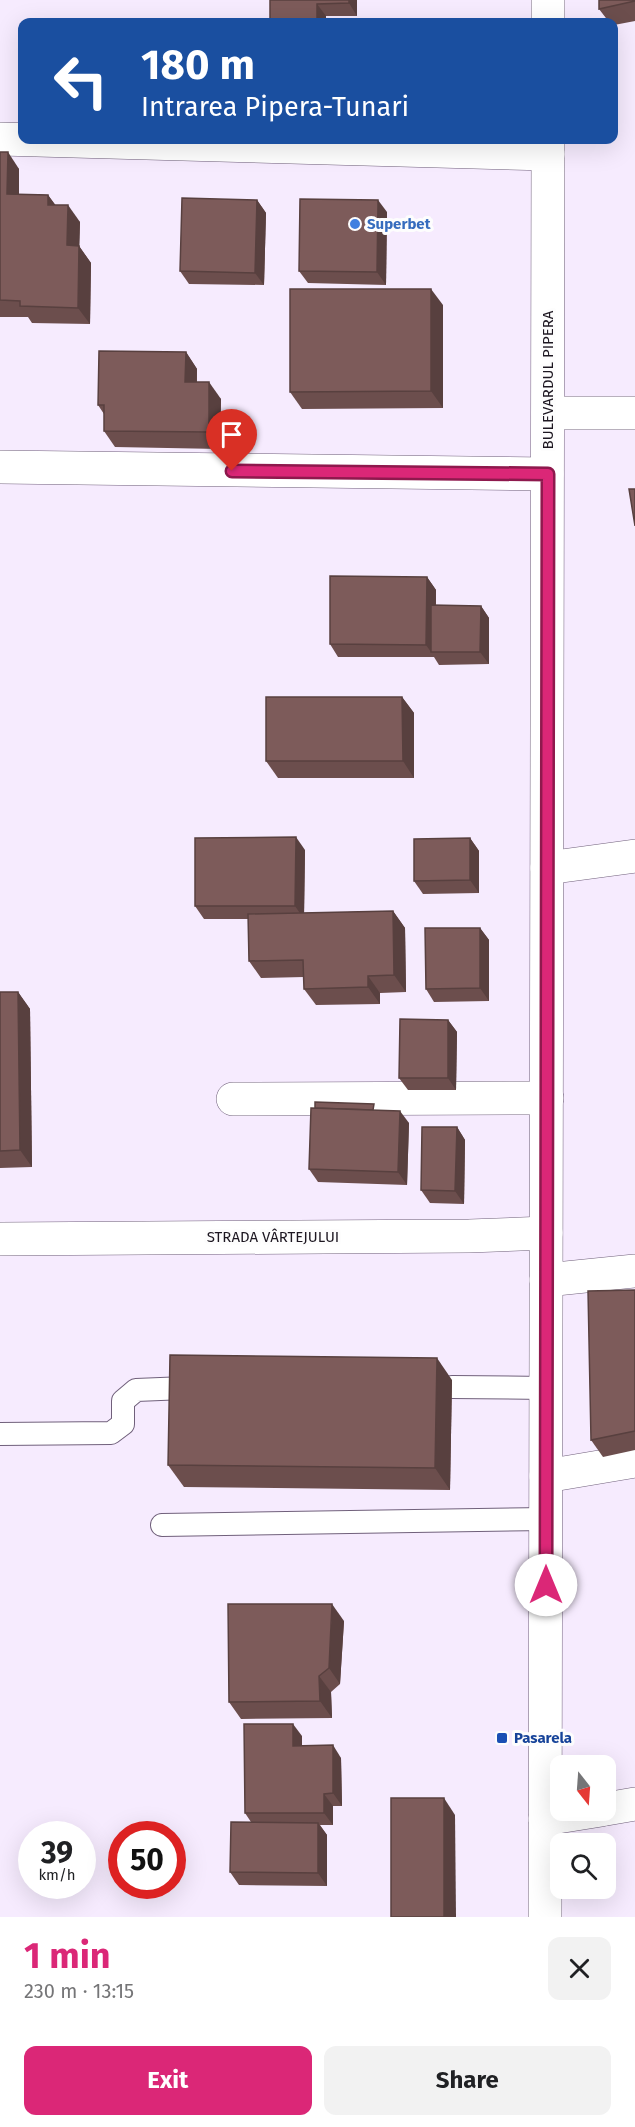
<!DOCTYPE html>
<meta charset="utf-8">
<style>
:root{--surface:#fff;--page:#f2f2f2;--text:#202124;--muted:#757577;--accent:#db2777}
body{margin:0;font-family:"Fira Sans",sans-serif;background:var(--page);color:var(--text);height:100vh;display:flex;flex-direction:column;font-size:22px;white-space:nowrap}
*{box-sizing:border-box;margin:0}
p{font-size:20px;color:var(--muted)}
.icon{flex:none;width:33px;height:33px;fill:none;stroke:currentColor;stroke-width:2;stroke-linecap:round;stroke-linejoin:round}
.map{position:relative;height:1917px;overflow:hidden}
.panel{display:flex;flex-direction:column;background:var(--surface);flex:1}
.panel>*{flex:none}
.guide{position:absolute;left:18px;top:18px;width:600px;height:126px;border-radius:12px;box-shadow:0 6px 24px #0002;background:#1a4fa0;color:#fff;overflow:hidden}
.needle{width:39px;rotate:163deg}
.controls{position:absolute;left:550px;top:1755px;display:grid;gap:12px}
.controls a{display:grid;place-items:center;width:66px;height:66px;border-radius:12px;background:var(--surface);box-shadow:0 6px 24px #0002;font-size:30px}
.speed{position:absolute;left:18px;top:1821px;display:flex;gap:12px;font-size:30px;font-weight:700;text-align:center}
.speed>*{display:grid;place-content:center;width:78px;height:78px;border-radius:50%;background:var(--surface);box-shadow:0 6px 24px #0002;line-height:1}
.speed small{font-size:15px;font-weight:400}
.speed .limit{border:9px solid #d22;background:#fff;color:#111}
.pin{position:absolute;display:grid;place-items:center;width:51px;height:51px;color:#fff;margin:-62px -26px;border-radius:50% 50% 50% 0;rotate:-45deg;box-shadow:0 0 6px #0007}
.pin .icon{rotate:45deg}
.me{position:absolute;width:66px;margin:-33px;rotate:0deg;stroke-linejoin:round;filter:drop-shadow(0 0 4px #0008)}
.turn{display:flex;align-items:center;gap:21px;height:126px;padding:0 24px;font-size:27px}
.turn .icon{width:78px;height:78px;stroke-width:2.5}
.turn b{display:block;font-size:42px;line-height:51px}
.round{display:grid;place-items:center;flex:none;width:63px;height:63px;border-radius:12px;background:var(--page)}
.overview{display:flex;align-items:center;justify-content:space-between;height:102px;padding:0 24px}
h1{font-size:36px;font-weight:700;line-height:45px;color:var(--accent)}
.cta{display:flex;gap:12px;margin-top:auto;padding:12px 24px}
.cta a{flex:1;height:69px;border-radius:12px;background:var(--accent);color:#fff;font-size:24px;font-weight:700;line-height:69px;text-align:center}
.cta a+a{background:var(--page);color:var(--text)}
.map>svg:first-child{display:block}
.lines{fill:none;stroke-linecap:round;stroke-linejoin:round}
.lane-casing{stroke:#70607b;stroke-width:24}
.street-casing{stroke:#70607b;stroke-width:34}
.secondary-casing{stroke:#70607b;stroke-width:34}
.lane{stroke:#fff;stroke-width:22}
.street{stroke:#fff;stroke-width:33}
.secondary{stroke:#fff;stroke-width:33}
.wall{fill:#6c4e4d}
.shaded-wall{fill:#58403f}
.building{fill:#7d5b5a;stroke:#58403f;stroke-width:1.5}
.route-casing{stroke:#8e194d;stroke-width:15}
.route{stroke:#db2777;stroke-width:10}
.shop-dot{fill:#3f7fe0;stroke:#fdfdfd;stroke-width:2}
.transit-dot{fill:#1a4fb4;stroke:#fdfdfd;stroke-width:2}
.labels{text-anchor:middle;stroke-width:6;stroke-linejoin:round;paint-order:stroke}
.shop-label{font-size:15px;font-weight:bold;fill:#366cbe;stroke:#fdfdfd;text-anchor:start}
.street-label{font-size:15px;fill:#1d1721;stroke:#fdfdfd}
.transit-label{font-size:15px;font-weight:bold;fill:#164399;stroke:#fdfdfd;text-anchor:start}
</style>
<div class="map">
<svg width="635" height="1917" viewBox="0 0 635 1917">
<rect width="100%" height="100%" fill="#f6ebfe"/>
<g class="lines">
<!-- lane casing -->
<g class="lane-casing">
<g id="lane">
<path d="M452,1387L546,1388"/>
<path d="M0,1434L111,1433L123,1424V1401L136,1390L185,1388"/>
<path d="M162,1525L546,1519"/>
</g>
</g>
<!-- street casing -->
<g class="street-casing">
<g id="street">
<path d="M0,139L548,154"/>
<path d="M548,413H635"/>
<path d="M0,467L547,474"/>
<path d="M547,868L635,856"/>
<path d="M233,1099L547,1098"/>
<path d="M0,1239L469,1236L546,1233"/>
<path d="M546,1280L635,1271"/>
<path d="M546,1476L635,1461"/>
<path d="M606,1809L635,1804"/>
<path d="M545,1819L601,1810"/>
</g>
</g>
<!-- secondary casing -->
<g class="secondary-casing">
<g id="secondary">
<path d="M548,0V22"/>
<path d="M545,1917L548,140"/>
</g>
</g>
<!-- lane -->
<use href="#lane" class="lane"/>
<!-- street -->
<use href="#street" class="street"/>
<!-- secondary -->
<use href="#secondary" class="secondary"/>
</g>
<!-- wall -->
<g class="wall">
<path d="M270,0H357V16H326V22L337,21L338,22H251H270Z"/>
<path d="M635,0V21L614,25V22H609L599,9Z"/>
<path d="M0,152L19,169V194L48,195L55,205L80,222L79,246L91,263L90,324L32,323L28,317H0Z"/>
<path d="M257,200L266,213L264,285L189,284L180,271Z"/>
<path d="M387,212L386,285L308,283L299,271Z"/>
<path d="M443,305V408L302,409L290,392Z"/>
<path d="M186,352L197,369V382L221,399L220,449L115,447L104,431V414L98,405Z"/>
<path d="M427,577L436,590V605L481,606L489,618V664L439,665L434,657H338L330,644Z"/>
<path d="M402,697L414,713V778H278L266,761Z"/>
<path d="M470,838L479,851V893L423,894L414,881Z"/>
<path d="M305,850L304,913L393,911L405,928L406,992L380,993V1004L316,1005L304,989V977L261,978L249,961L248,919H204L195,906Z"/>
<path d="M480,928L489,940V1001L434,1002L426,989Z"/>
<path d="M0,992H18L30,1009L32,1167L0,1168Z"/>
<path d="M448,1020L457,1032L456,1090H408L399,1078Z"/>
<path d="M377,1110L409,1123L407,1185L318,1182L309,1169Z"/>
<path d="M457,1127L465,1140L464,1204L430,1203L421,1190Z"/>
<path d="M635,1290V1450L603,1457L591,1440Z"/>
<path d="M452,1380L450,1490L184,1487L168,1465Z"/>
<path d="M344,1621L340,1684L331,1692L332,1718L241,1719L229,1702Z"/>
<path d="M302,1736V1745L341,1758L342,1806H333V1825H320L327,1835V1886L239,1885L230,1872L251,1822L245,1813Z"/>
</g>
<!-- shaded-wall -->
<g class="shaded-wall">
<path d="M349,0H357V16L349,3Z"/>
<path d="M317,4L326,16V22L317,21Z"/>
<path d="M8,152L19,169V211L7,194Z"/>
<path d="M48,195L60,211L48,205Z"/>
<path d="M257,200L266,213L264,285L255,273Z"/>
<path d="M378,200L387,212L386,285L377,272Z"/>
<path d="M68,205L80,222L79,262L67,245Z"/>
<path d="M79,246L91,263L90,324L78,308Z"/>
<path d="M431,289L443,305V408L431,391Z"/>
<path d="M186,352L197,369L196,399L185,382Z"/>
<path d="M209,382L221,399L220,449L209,432Z"/>
<path d="M427,577L436,590L435,652H431L426,645Z"/>
<path d="M481,606L489,618V664L480,652Z"/>
<path d="M402,697L414,713V778L403,761Z"/>
<path d="M296,837L305,850L304,919L295,906Z"/>
<path d="M470,838L479,851V893L470,880Z"/>
<path d="M393,911L405,928L406,992L394,975Z"/>
<path d="M480,928L489,940V1001L480,988Z"/>
<path d="M368,976L380,993V1004L368,987Z"/>
<path d="M18,992L30,1009L32,1167L20,1150Z"/>
<path d="M448,1020L457,1032L456,1090L448,1078Z"/>
<path d="M400,1111L409,1123L407,1185L398,1172Z"/>
<path d="M457,1127L465,1140L464,1204L455,1191Z"/>
<path d="M437,1358L452,1380L450,1490L435,1468Z"/>
<path d="M332,1604L344,1621L340,1684L329,1668Z"/>
<path d="M319,1676L331,1692L332,1718L320,1701Z"/>
<path d="M293,1724L302,1736V1758L293,1746Z"/>
<path d="M333,1745L341,1758L342,1806L333,1793Z"/>
<path d="M324,1794L333,1806V1825L324,1813Z"/>
<path d="M444,1798L455,1815L456,1917H444Z"/>
<path d="M318,1823L327,1835V1886L318,1873Z"/>
</g>
<!-- building -->
<g class="building">
<path d="M270,0H349V3L317,4V21H270Z"/>
<path d="M599,0H635V1L599,9Z"/>
<path d="M337,21V22H251Z"/>
<path d="M0,152H8L7,194L48,195V205H68L67,245L79,246L78,308L20,306V301L0,300Z"/>
<path d="M182,198L257,200L255,273L180,271Z"/>
<path d="M300,199L378,200L377,272L299,271Z"/>
<path d="M290,289H431V391L290,392Z"/>
<path d="M99,351L186,352L185,382H209V432L104,431V405H98Z"/>
<path d="M629,489H635V526Z"/>
<path d="M330,576L427,577L426,645L330,644Z"/>
<path d="M431,605L481,606L480,652H431Z"/>
<path d="M266,697H402L403,761H266Z"/>
<path d="M296,837L295,906H195V838Z"/>
<path d="M470,838V880L414,881V839Z"/>
<path d="M393,911L394,975L368,976V987L304,989L303,960L249,961L248,914Z"/>
<path d="M425,928H480V988L426,989Z"/>
<path d="M0,992H18L20,1150L0,1151Z"/>
<path d="M400,1019L448,1020V1078H399Z"/>
<path d="M315,1102L374,1104L373,1110L315,1108Z"/>
<path d="M311,1108L400,1111L398,1172L309,1169Z"/>
<path d="M422,1127H457L455,1191L421,1190Z"/>
<path d="M635,1290V1431L591,1440L588,1291Z"/>
<path d="M170,1355L437,1358L435,1468L168,1465Z"/>
<path d="M228,1604H332L329,1668L319,1676L320,1701L229,1702Z"/>
<path d="M244,1724H293V1746L333,1745V1793L324,1794V1813H245Z"/>
<rect x="391" y="1798" width="53" height="119"/>
<path d="M231,1822L318,1823V1873L230,1872Z"/>
</g>
<g class="lines">
<!-- route casing -->
<g class="route-casing">
<path id="route" d="M232,471L548,474L546,1585"/>
</g>
<!-- route -->
<use href="#route" class="route"/>
</g>
<!-- markers -->
<circle class="shop-dot" cx="355" cy="224" r="6"/>
<rect class="transit-dot" x="496" y="1732" width="12" height="12" rx="3"/>
<g class="labels">
<!-- shop labels -->
<g class="shop-label">
<text x="367" y="229">Superbet</text>
</g>
<!-- street labels -->
<g class="street-label">
<text transform="translate(548 380) rotate(-90)" y="5">BULEVARDUL PIPERA</text>
<text x="273" y="1242">STRADA VÂRTEJULUI</text>
</g>
<!-- transit labels -->
<g class="transit-label">
<text x="514" y="1743">Pasarela</text>
</g>
</g>
</svg>
<div class="controls">
<a><svg class="needle" viewBox="-14 -14 28 28"><path d="M0-13l5 13h-10z" fill="#e53935"/><path d="M0 13l5-13h-10z" fill="#757577"/></svg></a>
<a><svg class="icon" aria-label="search" viewBox="0 0 24 24"><circle cx="10" cy="10" r="6"/><path d="M15 15l6 6"/></svg></a>
</div>
<div class="speed"><div>39<small>km/h</small></div><div class="limit">50</div></div>
<div class="pin" style="left:232px;top:471px;background:#d93025"><svg class="icon" aria-label="arrive" viewBox="0 0 24 24"><path d="M6 21V4h12l-3 4 3 4H6"/></svg></div>
<svg class="me" style="left:546px;top:1585px" viewBox="-20 -20 40 40"><circle r="19" fill="#fff"/><path d="M0-13L10 11 0 6-10 11z" fill="#db2777"/></svg>
<div class="guide">
<div class="turn"><svg class="icon" aria-label="left" viewBox="0 0 24 24"><path d="M17 20v-9H6M10 6l-5 5 5 5"/></svg><div><b>180 m</b>Intrarea Pipera-Tunari</div></div>
</div>
</div>
<section class="panel">
<div class="overview"><div><h1>1 min</h1><p>230 m · 13:15</p></div><a class="round"><svg class="icon" aria-label="close" viewBox="0 0 24 24"><path d="M6 6l12 12M18 6L6 18"/></svg></a></div>
<div class="cta"><a>Exit</a><a>Share</a></div>
</section>
